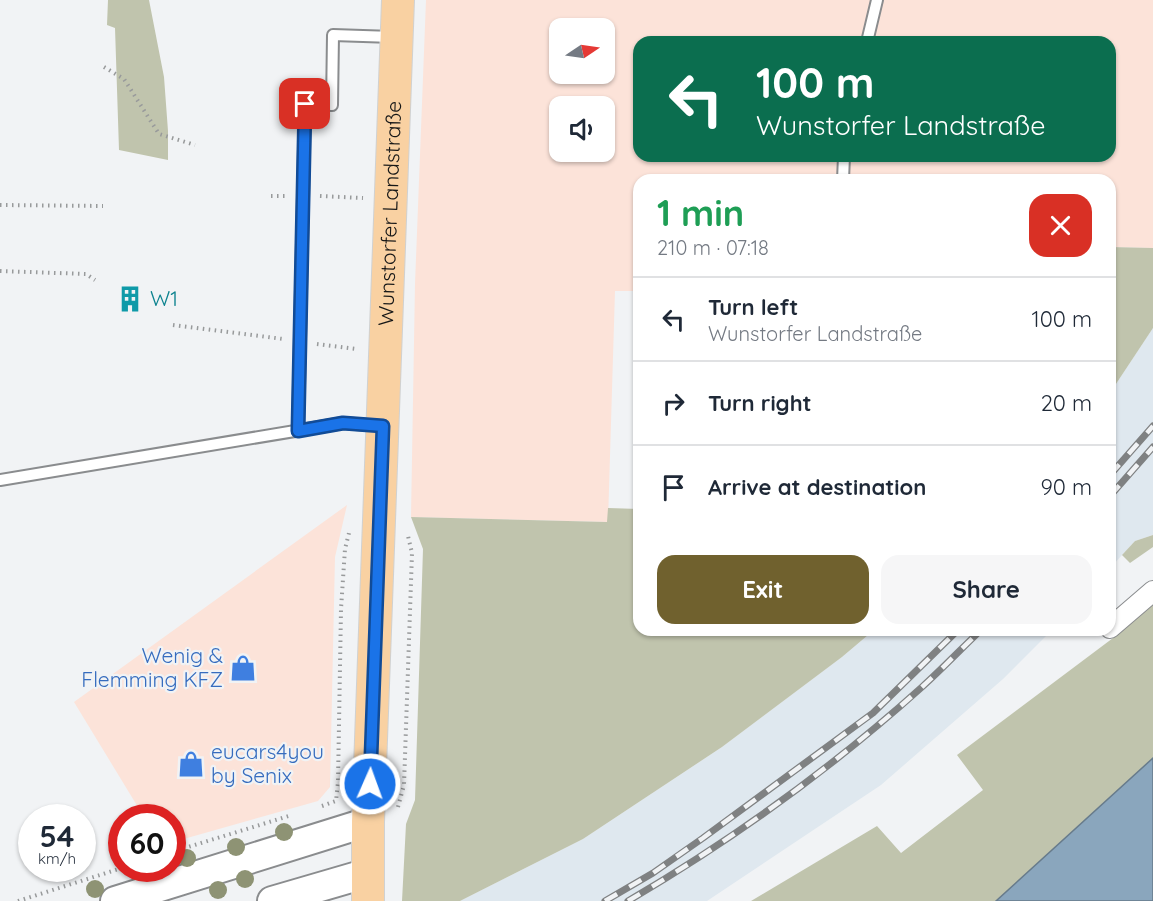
<!DOCTYPE html>
<meta charset="utf-8">
<style>
:root{--surface:#fff;--page:#f6f6f7;--text:#1f2937;--muted:#747a83;--line:#e0e1e3;--accent:#70612e}
body{margin:0;font-family:Quicksand,sans-serif;background:var(--page);color:var(--text);height:100vh;display:flex;flex-direction:column;font-size:22px;white-space:nowrap}
*{box-sizing:border-box;margin:0}
p{font-size:20px;color:var(--muted)}
.icon{flex:none;width:33px;height:33px;fill:none;stroke:currentColor;stroke-width:2;stroke-linecap:round;stroke-linejoin:round}
.map{position:relative;flex:1;overflow:hidden}
.details{position:absolute;left:633px;top:174px;width:483px;height:462px;display:flex;flex-direction:column;background:var(--surface);border-radius:18px;box-shadow:0 2px 4px #0004}
.details>*{flex:none}
.banner{position:absolute;left:633px;top:36px;width:483px;height:126px;border-radius:18px;box-shadow:0 2px 4px #0004;background:#0b6e4f;color:#fff;overflow:hidden}
.needle{width:39px;rotate:77deg}
.tools{position:absolute;left:549px;top:18px;display:grid;gap:12px}
.tools a{display:grid;place-items:center;width:66px;height:66px;border-radius:12px;background:var(--surface);box-shadow:0 2px 4px #0004;font-size:30px}
.speed{position:absolute;left:18px;top:804px;display:flex;gap:12px;font-size:30px;font-weight:700;text-align:center}
.speed>*{display:grid;place-content:center;width:78px;height:78px;border-radius:50%;background:var(--surface);box-shadow:0 2px 4px #0004;line-height:1}
.speed small{font-size:15px;font-weight:400}
.speed .limit{border:9px solid #d22;background:#fff;color:#111}
.pin{position:absolute;display:grid;place-items:center;width:51px;height:51px;color:#fff;margin:-26px;border-radius:12px;box-shadow:0 3px 9px #0006}
.me{position:absolute;width:66px;margin:-33px;rotate:2deg;stroke-linejoin:round;filter:drop-shadow(0 0 4px #0008)}
.turn{display:flex;align-items:center;gap:21px;height:126px;padding:0 24px;font-size:27px}
.turn .icon{width:78px;height:78px;stroke-width:2.5}
.turn b{display:block;font-size:42px;line-height:51px}
.round{display:grid;place-items:center;flex:none;width:63px;height:63px;border-radius:18px;background:var(--page)}
.overview{display:flex;align-items:center;justify-content:space-between;height:102px;padding:0 24px}
h1{font-size:36px;font-weight:700;line-height:45px;color:#1e9e55}
.cta{display:flex;gap:12px;margin-top:auto;padding:12px 24px}
.cta a{flex:1;height:69px;border-radius:18px;background:var(--accent);color:#fff;font-size:24px;font-weight:700;line-height:69px;text-align:center}
.cta a+a{background:var(--page);color:var(--text)}
ul{padding:0;list-style:none}
li{display:flex;align-items:center;gap:18px;height:84px;padding:0 24px;border-top:2px solid var(--line)}
li div{flex:1}
li b{display:block;font-size:22px}
li em{font-style:normal}
.map>svg:first-child{display:block}
.commercial{fill:#fce3d9;fill-rule:evenodd}
.built{fill:#dfe8ef}
.green{fill:#c0c4ad}
.water{fill:#8aa6bd;stroke:#677b8b;stroke-width:1.5}
.lines{fill:none;stroke-linecap:round;stroke-linejoin:round}
.service-casing{stroke:#8a8c8e;stroke-width:14}
.minor-casing{stroke:#8a8c8e;stroke-width:22}
.secondary-casing{stroke:#8a8c8e;stroke-width:32}
.primary-casing{stroke:#d0d1d1;stroke-width:34}
.path{stroke:#989a9b;stroke-width:4;stroke-dasharray:1.5 4.5;stroke-linecap:butt}
.service{stroke:#fff;stroke-width:10}
.minor{stroke:#fff;stroke-width:20}
.secondary{stroke:#fff;stroke-width:28}
.primary{stroke:#f9d1a2;stroke-width:32}
.rail-casing{stroke:#7f8182;stroke-width:7}
.rail{stroke:#f1f3f5;stroke-width:4.5;stroke-dasharray:14;stroke-linecap:butt}
.tree{fill:#8e9374}
.route-casing{stroke:#114b97;stroke-width:15}
.route{stroke:#1a73e8;stroke-width:10}
.labels{text-anchor:middle;stroke-width:4.5;stroke-linejoin:round;paint-order:stroke}
.street-label{font-size:21px;fill:#161717;stroke:#f1f3f5}
.culture-label{font-size:21px;fill:#0d838f;stroke:#f1f3f5;text-anchor:start}
.shop-label{font-size:21px;fill:#366cbe;stroke:#f1f3f5;text-anchor:end}
</style>
<div class="map">
<svg width="1153" height="901" viewBox="0 0 1153 901">
<rect width="100%" height="100%" fill="#f1f3f5"/>
<!-- commercial -->
<g class="commercial">
<path d="M426,0H1153V248L1110,247V180H639V291H615L608,522L411,517L415,284ZM560,28H604V74H560ZM639,42H1110V156H639ZM560,106H604V152H560Z"/>
<path d="M347,505L335,557L330,787L318,801L173,842L172,818L144,817L74,702Z"/>
</g>
<!-- built -->
<g class="built">
<path d="M1153,328V535L1135,541L1110,568V393Z"/>
<path d="M874,630H1052L1003,679L881,785L707,901H460L583,839L722,747L842,657Z"/>
</g>
<!-- green -->
<g class="green">
<path d="M108,0H149L164,77L168,131V160L119,150L115,28L107,25Z"/>
<path d="M1110,247L1153,248V328L1110,393Z"/>
<path d="M608,508L639,509V630H874L842,657L722,747L583,839L460,901H402L406,824L415,800L423,549L411,517L607,522Z"/>
<path d="M1153,535V547L1130,563L1122,555L1135,541Z"/>
<path d="M1153,603V758L996,901H751L877,826L901,853L983,790L957,755L1121,632Z"/>
</g>
<!-- water -->
<path class="water" d="M1153,758V901H996Z"/>
<g class="lines">
<!-- service casing -->
<g class="service-casing">
<g id="service">
<path d="M867,42L877,0"/>
<path d="M843,180L844,156"/>
<path d="M298,431L305,104L332,105L333,35L393,37"/>
<path d="M0,480L343,423L380,426"/>
</g>
</g>
<!-- minor casing -->
<g class="minor-casing">
<path id="minor" d="M1110,628L1153,591"/>
</g>
<!-- secondary casing -->
<g class="secondary-casing">
<g id="secondary">
<path d="M115,901L368,822"/>
<path d="M272,901L368,873"/>
</g>
</g>
<!-- primary casing -->
<g class="primary-casing">
<g id="primary">
<path id="s1" d="M368,901V822L398,0"/>
</g>
</g>
<!-- path -->
<g class="path">
<path d="M104,67L124,79L159,134L195,145"/>
<path d="M271,196H285"/>
<path d="M320,196L363,198"/>
<path d="M0,205L103,206"/>
<path d="M0,271L86,274L95,280"/>
<path d="M173,325L283,339"/>
<path d="M317,344L357,349"/>
<path d="M322,806L336,801L338,782L341,609L345,549L349,533"/>
<path d="M398,807L404,785L412,553L408,536"/>
<path d="M172,852L292,815"/>
<path d="M18,901L122,868"/>
</g>
<!-- service -->
<use href="#service" class="service"/>
<!-- minor -->
<use href="#minor" class="minor"/>
<!-- secondary -->
<use href="#secondary" class="secondary"/>
<!-- primary -->
<use href="#primary" class="primary"/>
<!-- rail casing -->
<g class="rail-casing">
<g id="rail">
<path d="M1110,475L1153,426"/>
<path d="M1110,496L1153,447"/>
<path d="M605,901L653,873L703,838L873,713L958,630"/>
<path d="M628,901C732,840 832,768 922,687C942,669 961,649 981,630"/>
</g>
</g>
<!-- rail -->
<use href="#rail" class="rail"/>
</g>
<!-- trees -->
<g class="tree">
<circle cx="284" cy="832" r="9"/>
<circle cx="236" cy="847" r="9"/>
<circle cx="187" cy="858" r="9"/>
<circle cx="245" cy="879" r="9"/>
<circle cx="95" cy="889" r="9"/>
<circle cx="218" cy="890" r="9"/>
</g>
<g class="lines">
<!-- route casing -->
<g class="route-casing">
<path id="route" d="M305,104L298,431L343,423L383,426L370,784"/>
</g>
<!-- route -->
<use href="#route" class="route"/>
</g>
<!-- icons -->
<defs>
<g id="building-bare" transform="scale(2.07)"><path d="M-4-6H4V6H1V3H-1V6H-4ZM-2.5-4.3h1.7v1.8h-1.7ZM.8-4.3h1.7v1.8H.8ZM-2.5-1h1.7V.8h-1.7ZM.8-1h1.7V.8H.8Z" fill="#0f9aa8" stroke="#f1f3f5" stroke-width="2.5" paint-order="stroke"/></g>
<g id="shop-bare" transform="scale(2.07)"><path d="M-5-2.5h2.3a2.7 3.5 0 0 1 5.4 0H5L5.5 6h-11ZM-1.5-2.5h3a1.5 2.3 0 0 0-3 0Z" fill="#3f7fe0" stroke="#f1f3f5" stroke-width="2.5" paint-order="stroke"/></g>
</defs>
<g fill-rule="evenodd">
<use href="#building-bare" x="130" y="299"/>
<use href="#shop-bare" x="243" y="668"/>
<use href="#shop-bare" x="191" y="764"/>
</g>
<g class="labels">
<!-- street labels -->
<g class="street-label">
<text dy="7" stroke="none"><textPath href="#s1" startOffset="688">Wunstorfer Landstraße</textPath></text>
</g>
<!-- culture labels -->
<g class="culture-label">
<text x="150" y="306">W1</text>
</g>
<!-- shop labels -->
<g class="shop-label">
<text x="223" y="663">Wenig &amp;<tspan x="223" dy="24">Flemming KFZ</tspan></text>
<text x="211" y="759" text-anchor="start">eucars4you<tspan x="211" dy="24">by Senix</tspan></text>
</g>
</g>
</svg>
<div class="tools">
<a><svg class="needle" viewBox="-14 -14 28 28"><path d="M0-13l5 13h-10z" fill="#e53935"/><path d="M0 13l5-13h-10z" fill="#747a83"/></svg></a>
<a><svg class="icon" aria-label="sound" viewBox="0 0 24 24"><path d="M4 9h4l5-4v14l-5-4H4zM17 9q2 3 0 6"/></svg></a>
</div>
<div class="speed"><div>54<small>km/h</small></div><div class="limit">60</div></div>
<div class="pin" style="left:305px;top:104px;background:#d93025"><svg class="icon" aria-label="arrive" viewBox="0 0 24 24"><path d="M6 21V4h12l-3 4 3 4H6"/></svg></div>
<svg class="me" style="left:370px;top:784px" viewBox="-20 -20 40 40"><circle r="17" fill="#1a73e8" stroke="#fff" stroke-width="3"/><path d="M0-11L8 9 0 5-8 9z" fill="#fff"/></svg>
<div class="banner">
<div class="turn"><svg class="icon" aria-label="left" viewBox="0 0 24 24"><path d="M17 20v-9H6M10 6l-5 5 5 5"/></svg><div><b>100 m</b>Wunstorfer Landstraße</div></div>
</div>
<section class="details">
<div class="overview"><div><h1>1 min</h1><p>210 m · 07:18</p></div><a class="round" style="background:#d93025;color:#fff"><svg class="icon" aria-label="close" viewBox="0 0 24 24"><path d="M6 6l12 12M18 6L6 18"/></svg></a></div>
<ul>
<li><svg class="icon" aria-label="left" viewBox="0 0 24 24"><path d="M17 20v-9H6M10 6l-5 5 5 5"/></svg><div><b>Turn left</b><p>Wunstorfer Landstraße</p></div><em>100 m</em></li>
<li><svg class="icon" aria-label="right" viewBox="0 0 24 24"><path d="M7 20v-9h11M14 6l5 5-5 5"/></svg><div><b>Turn right</b></div><em>20 m</em></li>
<li><svg class="icon" aria-label="arrive" viewBox="0 0 24 24"><path d="M6 21V4h12l-3 4 3 4H6"/></svg><div><b>Arrive at destination</b></div><em>90 m</em></li>
</ul>
<div class="cta"><a>Exit</a><a>Share</a></div>
</section>
</div>
